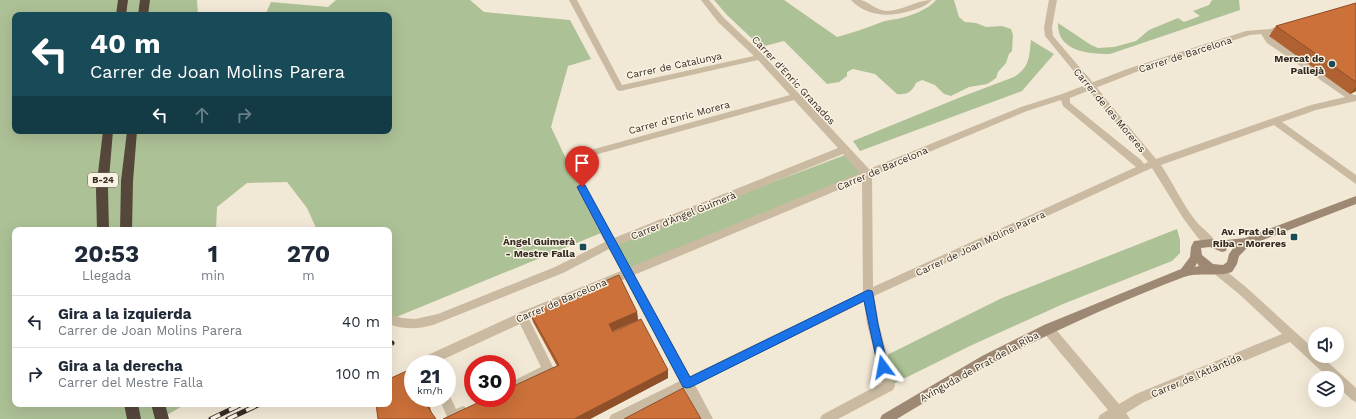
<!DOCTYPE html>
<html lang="es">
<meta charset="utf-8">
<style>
:root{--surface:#fff;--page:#f2f2f3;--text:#1f2937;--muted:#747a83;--line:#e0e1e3}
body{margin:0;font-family:"Work Sans",sans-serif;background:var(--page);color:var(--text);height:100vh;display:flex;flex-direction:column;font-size:15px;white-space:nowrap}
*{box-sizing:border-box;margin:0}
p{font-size:13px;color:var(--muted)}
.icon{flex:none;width:22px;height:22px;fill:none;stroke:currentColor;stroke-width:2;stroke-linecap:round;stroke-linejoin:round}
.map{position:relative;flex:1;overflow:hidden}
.panel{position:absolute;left:12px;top:227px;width:380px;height:180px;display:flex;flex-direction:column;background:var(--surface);border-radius:8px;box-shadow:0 4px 16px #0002}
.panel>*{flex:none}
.hud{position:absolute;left:12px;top:12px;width:380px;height:122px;border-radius:8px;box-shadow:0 4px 16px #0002;background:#194a57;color:#fff;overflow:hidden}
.buttons{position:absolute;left:1308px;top:327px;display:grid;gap:8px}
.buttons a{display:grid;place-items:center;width:36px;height:36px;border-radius:50%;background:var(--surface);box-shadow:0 4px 16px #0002;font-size:20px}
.speed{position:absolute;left:404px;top:355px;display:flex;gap:8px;font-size:20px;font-weight:700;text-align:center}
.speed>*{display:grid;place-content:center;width:52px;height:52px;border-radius:50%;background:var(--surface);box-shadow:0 4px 16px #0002;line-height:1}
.speed small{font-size:10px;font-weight:400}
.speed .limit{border:6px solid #d22;background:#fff;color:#111}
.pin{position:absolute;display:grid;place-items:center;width:34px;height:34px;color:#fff;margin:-41px -17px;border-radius:50% 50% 50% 0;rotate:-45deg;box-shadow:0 0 4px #0007}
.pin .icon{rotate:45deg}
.me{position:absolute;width:44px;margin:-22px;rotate:347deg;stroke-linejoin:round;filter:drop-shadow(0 0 3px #0008)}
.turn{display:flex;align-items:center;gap:14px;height:84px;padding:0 12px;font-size:18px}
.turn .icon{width:52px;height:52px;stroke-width:2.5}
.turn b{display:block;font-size:28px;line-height:34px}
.lanes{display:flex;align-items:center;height:38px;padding:0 12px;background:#0003;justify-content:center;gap:20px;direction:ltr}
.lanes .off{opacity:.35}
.eta{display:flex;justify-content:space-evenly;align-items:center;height:68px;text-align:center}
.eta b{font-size:24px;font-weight:700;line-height:28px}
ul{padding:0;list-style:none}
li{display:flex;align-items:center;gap:12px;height:52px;padding:0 12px;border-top:1px solid var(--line)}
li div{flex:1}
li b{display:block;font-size:15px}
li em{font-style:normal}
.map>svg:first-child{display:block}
.green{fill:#adc196}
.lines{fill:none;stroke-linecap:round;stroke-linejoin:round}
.minor{fill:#cabaa2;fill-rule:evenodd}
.secondary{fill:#9d8873;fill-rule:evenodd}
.motorway{fill:#56473b;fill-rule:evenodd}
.rail-casing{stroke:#342c25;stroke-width:5}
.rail{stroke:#faf2e2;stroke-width:3.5;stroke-dasharray:10;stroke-linecap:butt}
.minor-bridge{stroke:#cabaa2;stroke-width:8}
.wall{fill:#af6132}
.shaded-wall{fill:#8f4f29}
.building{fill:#cc713a;stroke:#8f4f29}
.route{fill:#1a73e8;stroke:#114b97}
.poi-dot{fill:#194a57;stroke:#faf2e2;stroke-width:1.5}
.labels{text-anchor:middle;stroke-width:3;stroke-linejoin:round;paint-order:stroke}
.shield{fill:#faf2e2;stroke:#6f675e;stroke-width:1}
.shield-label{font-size:9px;font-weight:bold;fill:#342c25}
.street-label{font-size:10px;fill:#342c25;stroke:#faf2e2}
.poi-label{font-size:10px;font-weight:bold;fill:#342c25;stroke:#faf2e2;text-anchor:end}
</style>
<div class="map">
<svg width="1356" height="419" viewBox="0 0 1356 419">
<rect width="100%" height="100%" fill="#f2e8d6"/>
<!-- green -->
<g class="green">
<path d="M0,0H197L198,15H15V131H389V15H265L271,2L328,7L336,0H470L484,12L570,20L591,59L568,66L551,127L601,233L389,320V230H317L307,208L287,182L247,183L217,207L216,230H15V404H186L160,419H0Z"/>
<path d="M714,0H784L837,37C852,33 867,28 882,22C887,20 892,20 897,19C910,16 928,10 936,0H954L959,17L965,22L976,23L986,27L1002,26L1011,29L1013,35L1012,51L1009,54L1006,63L998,72L996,78L992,81L987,84L969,87L951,96L944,94L935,85L922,80L916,83C912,92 907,95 897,94L875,74L853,69L847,72V76L839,82L827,84L784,41L761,47L727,15Z"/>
<path d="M1212,0H1239L1240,10L1110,54C1087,54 1057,51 1058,23L1091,45L1098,48L1114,47L1136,41L1149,30L1178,18L1184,22L1200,16L1193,11L1209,5Z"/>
<path d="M1031,40L1054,54L1022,91L860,151L853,141L961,97L1014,77C1030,67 1029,57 1031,40Z"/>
<path d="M845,155L864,174L628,273L612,243Z"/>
<path d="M1177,229L1180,240V253L1172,261L1063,304L972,345L889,386L881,358L1002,298Z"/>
</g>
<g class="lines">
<!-- minor -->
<g class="minor">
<path d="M569,0H577L622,85L754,56L718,22L701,0H709L724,18L763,55L869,169L1021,107L1062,94L1130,68L1246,31L1270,29L1286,24H1289V28L1269,34L1273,39L1354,95H1356V101L1316,110L1282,122L1356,175V184L1274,125L1161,165C1173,183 1182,203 1195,220C1201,228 1212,234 1216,243L1215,246L1211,247L1207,246L1198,238L1183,218L1152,168L1145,171L874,296L879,324L895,386L893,390L838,419H820L822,415L882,383L867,324L864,301L695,385L713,419H700L685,390L628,419H609L611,415L680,381L625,279L529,319L554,369L552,373L507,396V384L541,367L520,324L433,364H415L417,360L517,314L518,313L621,271L609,249L563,273L433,325C418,329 404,330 389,324V314L402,318L415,319L438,314L555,267L605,242L576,187L578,184H584L614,238L838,148L794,100L569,162L566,161L564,159L566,157L569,156L790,95L758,60L620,91L617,90ZM1261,34L1267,43L1345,97L1311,105L1156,159L1104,97H1098L1097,99L1098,101L1148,162L1144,164L1141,160L1070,103V98L1136,72L1250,35ZM1061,100L1063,106L1136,167L873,287L872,176L1027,111ZM843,154L860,173L630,267L618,245ZM862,180L863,292L690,376L634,275Z"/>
<path d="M851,0C854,0 858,0 861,0C870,3 876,10 886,11C903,11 916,0 932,0C926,6 918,9 910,11C889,17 867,17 851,0Z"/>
<path d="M1049,0H1057L1052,27L1053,36L1087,76L1088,78L1087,80H1081L1045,36L1044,27Z"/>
<path d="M1216,265L1220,266L1247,288L1315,350V356H1321L1356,388V402L1352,400L1337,386V378H1329L1290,342L1144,402L1126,413L1130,419H1098L1100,415L1108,410L1044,333L1042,329L1044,325L1048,324L1052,325L1119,404L1136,394L1282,334L1239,294L1212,272L1211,269L1212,266Z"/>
<path d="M447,393L449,394L456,409L463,406L467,408L469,412C465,419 456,419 448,419L439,398H447Z"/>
</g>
<!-- secondary -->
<path class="secondary" d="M1356,196V204L1250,245L1239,256L1237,264L1232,272C1218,277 1198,272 1184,277C1118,302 1054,331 992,363C959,380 929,400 897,419H880L882,415L982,356L1044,325L1181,269L1190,257L1191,247L1194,241L1211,239L1217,241L1245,238ZM1210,247L1222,252L1226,251L1227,248L1234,247L1229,254L1227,262L1223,265L1213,264L1202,255L1201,248ZM1197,263L1199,266L1195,267Z"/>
<!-- motorway -->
<g class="motorway">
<path d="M118,0H128L126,15H116Z"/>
<path d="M140,0H150L148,15H138Z"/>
<path d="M103,131H113L108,190L109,230H97L96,190Z"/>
<path d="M127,131H137L133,181L132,230H120L121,181Z"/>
<path d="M124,404H138L141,419H127Z"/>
<path d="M151,404H165L169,419H155Z"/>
</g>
<!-- rail casing -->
<g class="rail-casing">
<g id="rail">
<path d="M389,344L392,343"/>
<path d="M211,419L242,404"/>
<path d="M228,419L260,404"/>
</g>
</g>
<!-- rail -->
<use href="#rail" class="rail"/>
<!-- minor-bridge -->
<path class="minor-bridge" d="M1084,78L1101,99"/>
</g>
<!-- wall -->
<g class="wall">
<path d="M1356,3V91L1350,94L1269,36L1276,26Z"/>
<path d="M637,312L638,320L613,331V332L668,370V378L590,419H443L557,366L533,322L530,313Z"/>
</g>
<!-- shaded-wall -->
<g class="shaded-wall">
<path d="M1356,87V91L1350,94Z"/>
<path d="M637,312L638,320L611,332L609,324Z"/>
<path d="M668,370V378L590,419H574Z"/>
<path d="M424,398H427L432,414L427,406Z"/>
</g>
<!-- building -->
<g class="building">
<path d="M1356,3V82L1276,26Z"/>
<path d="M619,275L637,312L609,324L613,332L641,319L668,370L574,419H443L488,398H507V389L559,365L530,313Z"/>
<path d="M413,368V398H424L427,406L436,419H378L376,404H389V379Z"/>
<path d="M683,388L701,419H624Z"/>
</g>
<!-- route -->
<path class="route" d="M582,184L585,185L690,377L868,290L872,291L873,294L878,324L888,367L887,370L883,371L879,370L878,367L864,301L691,387L687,388L683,387L577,187Z"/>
<!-- markers -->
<g class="poi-dot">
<circle cx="1332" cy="64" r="4"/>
<rect x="1290" y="233" width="8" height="8" rx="2"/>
<rect x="579" y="243" width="8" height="8" rx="2"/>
</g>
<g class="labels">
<!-- shield labels -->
<rect class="shield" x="88" y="173" width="30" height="14" rx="3"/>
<g class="shield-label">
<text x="103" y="183">B-24</text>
</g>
<!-- street labels -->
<g class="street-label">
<text transform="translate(1185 54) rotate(-18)" y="4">Carrer de Barcelona</text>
<text transform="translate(674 65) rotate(-12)" y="4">Carrer de Catalunya</text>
<text transform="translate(794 80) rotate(47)" y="4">Carrer d'Enric Granados</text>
<text transform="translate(1110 110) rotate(50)" y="4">Carrer de les Moreres</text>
<text transform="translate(679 117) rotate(-15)" y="4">Carrer d'Enric Morera</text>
<text transform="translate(882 168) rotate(-23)" y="4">Carrer de Barcelona</text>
<text transform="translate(683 215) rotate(-22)" y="4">Carrer d'Àngel Guimerà</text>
<text transform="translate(980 243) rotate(-25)" y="4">Carrer de Joan Molins Parera</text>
<text transform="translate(561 300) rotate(-23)" y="4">Carrer de Barcelona</text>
<text transform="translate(979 366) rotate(-29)" y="4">Avinguda de Prat de la Riba</text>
<text transform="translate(1196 375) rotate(-23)" y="4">Carrer de l'Atlàntida</text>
</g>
<!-- poi labels -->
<g class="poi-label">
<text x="1324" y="62">Mercat de<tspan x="1324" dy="12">Pallejà</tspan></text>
<text x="1286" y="235">Av. Prat de la<tspan x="1286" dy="12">Riba - Moreres</tspan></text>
<text x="575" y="245">Àngel Guimerà<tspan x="575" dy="12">- Mestre Falla</tspan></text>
</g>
</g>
</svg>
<div class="buttons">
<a><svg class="icon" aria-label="sound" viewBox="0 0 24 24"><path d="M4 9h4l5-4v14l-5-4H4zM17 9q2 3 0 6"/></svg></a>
<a><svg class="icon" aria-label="layers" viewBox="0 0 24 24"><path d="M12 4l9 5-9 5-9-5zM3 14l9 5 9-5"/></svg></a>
</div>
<div class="speed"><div>21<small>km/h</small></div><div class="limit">30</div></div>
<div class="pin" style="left:582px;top:187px;background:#d93025"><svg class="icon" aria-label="arrive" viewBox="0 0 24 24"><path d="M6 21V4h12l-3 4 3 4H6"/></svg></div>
<svg class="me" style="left:883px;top:367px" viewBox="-20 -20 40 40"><path d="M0-17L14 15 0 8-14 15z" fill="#1a73e8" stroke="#fff" stroke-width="4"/></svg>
<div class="hud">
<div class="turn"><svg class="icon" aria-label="left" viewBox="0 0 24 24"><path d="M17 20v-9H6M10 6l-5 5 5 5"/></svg><div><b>40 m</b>Carrer de Joan Molins Parera</div></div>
<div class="lanes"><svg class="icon" aria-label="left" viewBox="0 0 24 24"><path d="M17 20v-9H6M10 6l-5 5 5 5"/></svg><svg class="icon off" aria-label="ahead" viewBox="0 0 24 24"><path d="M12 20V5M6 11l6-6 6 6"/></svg><svg class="icon off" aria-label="right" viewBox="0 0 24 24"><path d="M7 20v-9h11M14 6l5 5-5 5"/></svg></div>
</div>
<section class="panel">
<div class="eta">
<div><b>20:53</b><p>Llegada</p></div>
<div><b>1</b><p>min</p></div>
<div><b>270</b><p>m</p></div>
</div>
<ul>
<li><svg class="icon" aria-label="left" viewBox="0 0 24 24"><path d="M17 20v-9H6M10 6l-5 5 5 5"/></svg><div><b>Gira a la izquierda</b><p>Carrer de Joan Molins Parera</p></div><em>40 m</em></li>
<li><svg class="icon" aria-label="right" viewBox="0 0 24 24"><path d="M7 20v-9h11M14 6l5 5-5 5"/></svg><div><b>Gira a la derecha</b><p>Carrer del Mestre Falla</p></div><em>100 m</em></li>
</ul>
</section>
</div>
